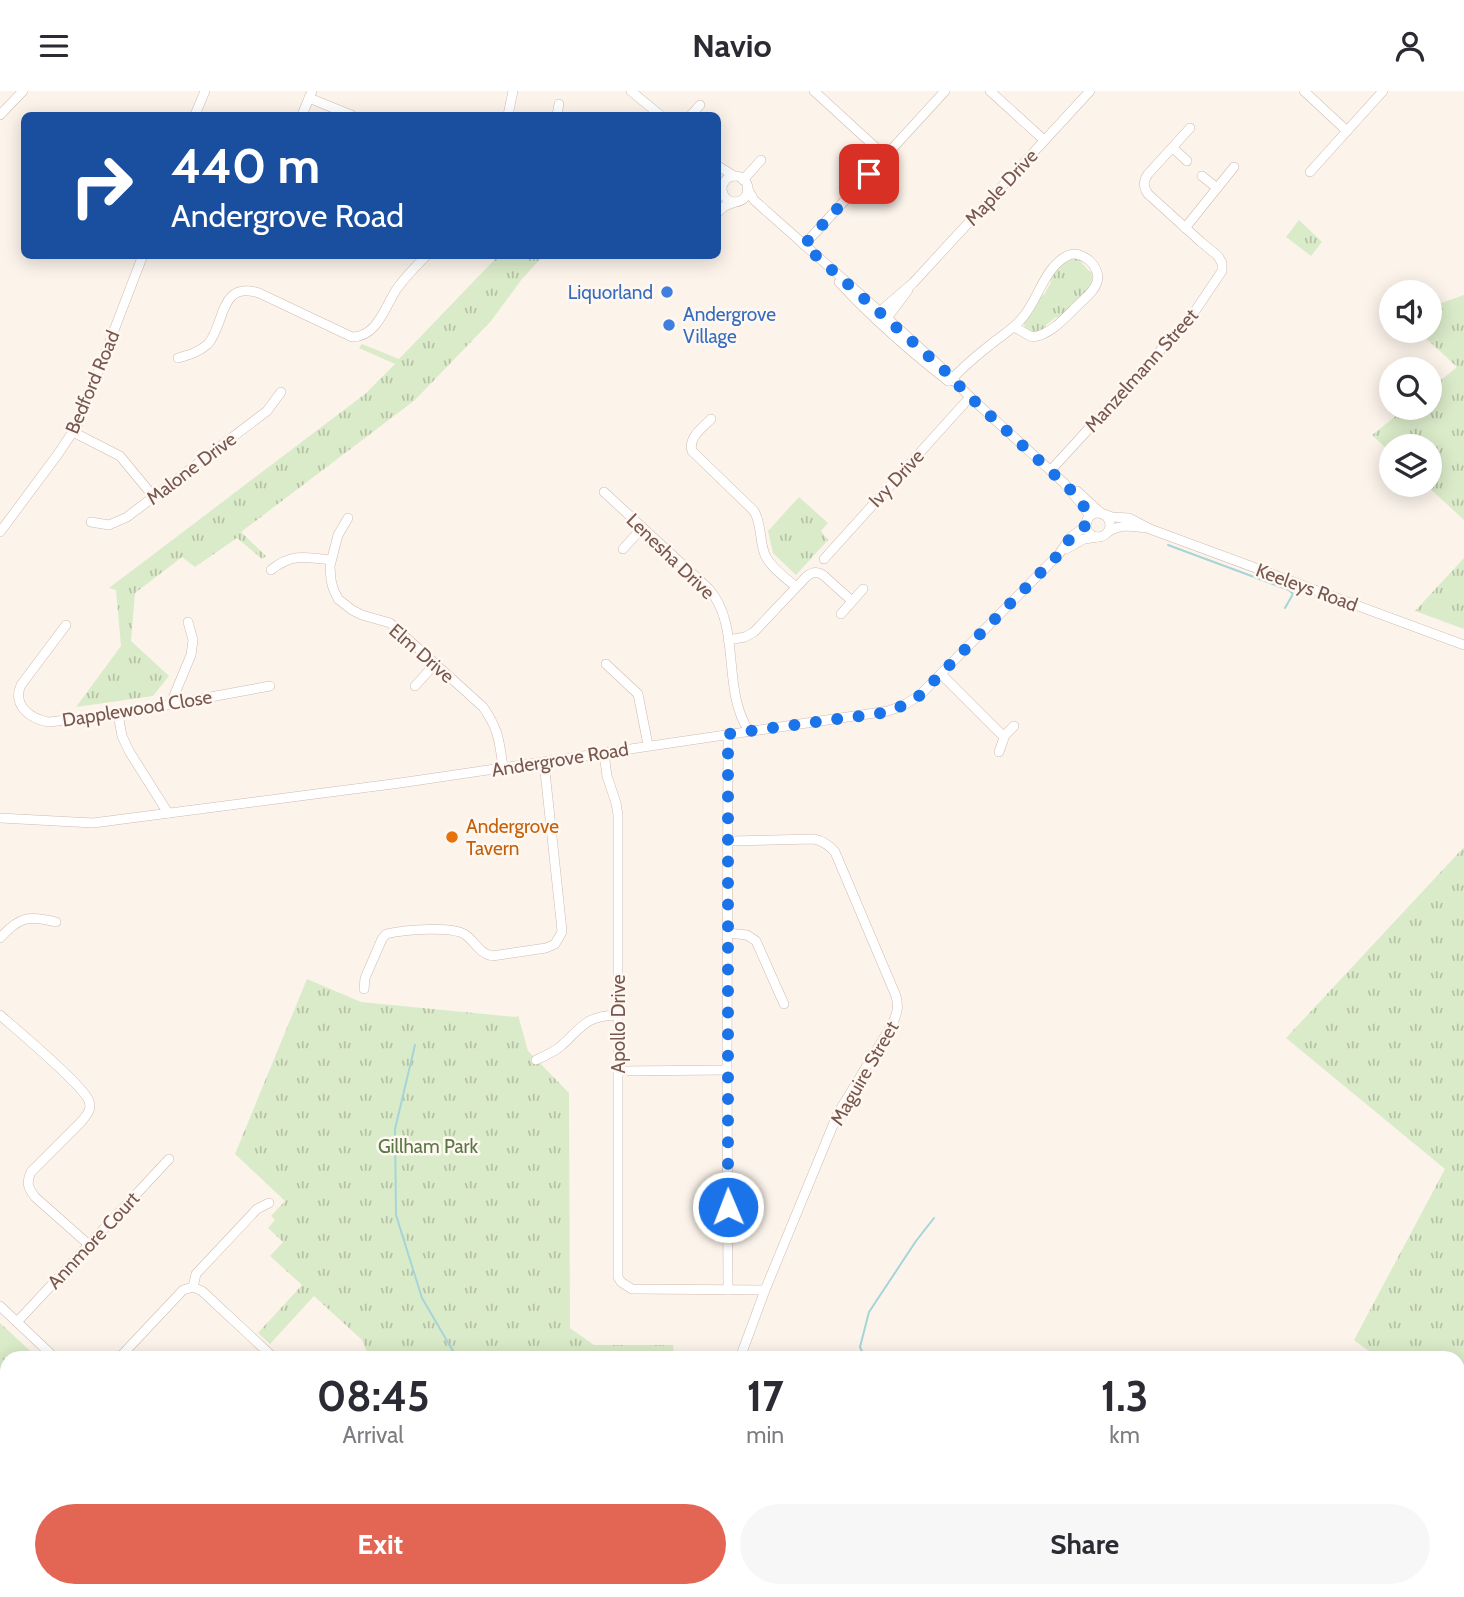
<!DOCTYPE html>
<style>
:root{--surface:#fff;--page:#f7f7f7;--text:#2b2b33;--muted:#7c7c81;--accent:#e36554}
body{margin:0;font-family:Cabin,sans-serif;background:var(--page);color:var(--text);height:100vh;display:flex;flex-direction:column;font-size:26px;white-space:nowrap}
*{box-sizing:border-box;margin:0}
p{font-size:23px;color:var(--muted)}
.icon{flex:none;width:38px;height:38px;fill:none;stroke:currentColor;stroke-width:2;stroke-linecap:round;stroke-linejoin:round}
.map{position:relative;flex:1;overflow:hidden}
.drawer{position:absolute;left:0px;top:1260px;width:1465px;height:247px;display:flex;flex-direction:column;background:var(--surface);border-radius:21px 21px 0 0;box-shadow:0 4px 18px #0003}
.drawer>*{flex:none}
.hud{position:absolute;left:21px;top:21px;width:700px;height:147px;border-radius:10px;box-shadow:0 4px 18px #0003;background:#1a4fa0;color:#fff;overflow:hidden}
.buttons{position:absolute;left:1379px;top:189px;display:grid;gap:14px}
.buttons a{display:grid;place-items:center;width:63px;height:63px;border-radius:50%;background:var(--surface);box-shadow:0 4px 18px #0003;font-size:35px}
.pin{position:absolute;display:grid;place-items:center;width:60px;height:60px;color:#fff;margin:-30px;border-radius:14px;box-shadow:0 4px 10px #0006}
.me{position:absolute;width:77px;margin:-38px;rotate:359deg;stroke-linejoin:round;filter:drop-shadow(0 0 5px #0008)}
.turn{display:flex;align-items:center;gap:24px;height:147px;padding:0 35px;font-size:32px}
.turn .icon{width:91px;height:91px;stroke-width:2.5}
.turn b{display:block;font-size:49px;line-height:60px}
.eta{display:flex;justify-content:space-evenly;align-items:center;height:119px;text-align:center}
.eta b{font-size:42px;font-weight:800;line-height:49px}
.button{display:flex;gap:14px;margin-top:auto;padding:14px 35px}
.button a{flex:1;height:80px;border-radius:42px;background:var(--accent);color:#fff;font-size:28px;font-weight:800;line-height:80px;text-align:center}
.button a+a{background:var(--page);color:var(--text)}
header{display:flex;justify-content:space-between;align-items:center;height:91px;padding:0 35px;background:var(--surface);font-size:32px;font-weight:800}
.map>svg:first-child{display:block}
.grass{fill:url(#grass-tufts)}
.wetland{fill:url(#wetland-marsh)}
.water{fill:#bfe5e6;stroke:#a5d5d8;stroke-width:2}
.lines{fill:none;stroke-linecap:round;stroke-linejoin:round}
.stream{stroke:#a5d5d8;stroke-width:2}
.minor-casing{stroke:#cfbab0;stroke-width:10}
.minor{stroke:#fff;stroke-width:9}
.route{stroke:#1a73e8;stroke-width:12;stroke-dasharray:0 21.6}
.shop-dot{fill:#3f7fe0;stroke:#fff8f2;stroke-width:2.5}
.food-dot{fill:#e8710a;stroke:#fff8f2;stroke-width:2.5}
.labels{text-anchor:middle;stroke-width:5;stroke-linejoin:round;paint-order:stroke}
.street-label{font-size:19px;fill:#78584e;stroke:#fff8f2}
.shop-label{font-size:19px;fill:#366cbe;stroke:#fff8f2;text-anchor:end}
.food-label{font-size:19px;fill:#c56008;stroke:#fff8f2;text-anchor:start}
.park-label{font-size:19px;fill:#587742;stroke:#fff8f2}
</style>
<header><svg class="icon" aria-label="menu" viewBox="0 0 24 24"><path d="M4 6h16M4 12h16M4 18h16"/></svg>Navio<svg class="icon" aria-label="person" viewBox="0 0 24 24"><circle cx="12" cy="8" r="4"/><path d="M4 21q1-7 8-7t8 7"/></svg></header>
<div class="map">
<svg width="1464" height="1506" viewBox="0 0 1464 1506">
<defs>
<pattern id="grass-tufts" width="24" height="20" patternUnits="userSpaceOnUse" patternTransform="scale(1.75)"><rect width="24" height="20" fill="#daebc9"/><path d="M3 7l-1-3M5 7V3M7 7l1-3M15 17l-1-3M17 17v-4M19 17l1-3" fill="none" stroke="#b6c1a5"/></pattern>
<pattern id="wetland-marsh" width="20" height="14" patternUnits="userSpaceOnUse" patternTransform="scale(1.75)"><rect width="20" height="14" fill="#daebc9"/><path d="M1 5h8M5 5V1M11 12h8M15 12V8" fill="none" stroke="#b6c1a5"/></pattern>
</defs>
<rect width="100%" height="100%" fill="#fcf4eb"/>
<!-- grass -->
<g class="grass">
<path d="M1299,129L1322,151L1311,165L1286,146Z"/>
<path d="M498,165H543L522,188L491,230L415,309L241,441L266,465L262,468L237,447L195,476L182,466L135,502L131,550L169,585L153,605L76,616L121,555L116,499L109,497L365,303L395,273L359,257L362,253L399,268Z"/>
<path d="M1071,167L1082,168L1081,171L1089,180L1092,181C1096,199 1071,215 1058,227L1056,226L1046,234V237L1036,243L1027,240L1024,234L1025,230L1041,205L1044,204L1051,191L1050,188L1058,177Z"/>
<path d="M1464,204V429L1426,394H1430V355H1391V362L1372,344L1406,317H1430V298L1457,276L1418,240H1430V216Z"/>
<path d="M799,406L828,432L821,440L828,449L796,484L773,462L768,440Z"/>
<path d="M1464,467V538L1415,520Z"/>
<path d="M1464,756V1329L1458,1325V1267H1378L1354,1249L1445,1078L1286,947Z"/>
<path d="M307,888L361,911L516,926L518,924L528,960L569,1002L570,1237L594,1254H673L674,1267H369L362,1249L314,1205L270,1253L258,1242L302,1194L270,1165L283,1151L268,1137L275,1129L271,1125L285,1110L235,1063Z"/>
<path d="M0,1232L38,1267H7V1500H291L298,1506H0Z"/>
</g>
<!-- wetland -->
<g class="wetland">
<path d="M7,1467V1500H56H51L46,1506H0V1472Z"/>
<path d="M102,1500H258C268,1502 289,1500 300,1500L307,1506H119V1504Z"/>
</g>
<!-- water -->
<g class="water">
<path d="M865,1500H899L894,1506H862Z"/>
<path d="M908,1500H964L954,1502L956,1506H918Z"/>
<path d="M1012,1500H1240L1247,1505L1260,1503L1265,1500H1345L1359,1506H1012Z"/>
<path d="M1393,1500H1426L1427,1506H1381L1387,1505Z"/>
</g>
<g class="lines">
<!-- stream -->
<g class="stream">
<path d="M1168,454L1289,499L1293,503L1285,517"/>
<path d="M415,954L395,1038L396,1124L422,1207L457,1267"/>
<path d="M865,1267L860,1256L869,1221L916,1150L934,1127"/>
<path d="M1458,1493H1464"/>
</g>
<!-- minor casing -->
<g class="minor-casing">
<g id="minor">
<path d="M631,0L660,24"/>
<path d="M814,0L885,65"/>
<path d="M990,0L1044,49"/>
<path d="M1304,0L1347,40"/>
<path d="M309,7L351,24"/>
<path d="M0,24L23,0"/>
<path d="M195,24L205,0"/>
<path d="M302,24L312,0"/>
<path d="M508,24L513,0"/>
<path d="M557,24L559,13"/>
<path d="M691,24L700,14"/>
<path d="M1173,57L1187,70"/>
<path d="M718,75L734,85"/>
<path d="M1310,81L1383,0"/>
<path d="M1202,85L1217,97"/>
<circle cx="735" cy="98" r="13"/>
<path d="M743,89L761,69"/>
<path d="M747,97L754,109L773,126L887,227L943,278L970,306L1064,392L1084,416L1088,423V428"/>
<path d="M718,121L725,115L735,111"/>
<path d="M1185,137L1234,76"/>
<path d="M804,154L945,0"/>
<path d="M839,191C872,227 910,260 948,290"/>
<path d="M883,228L887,227L908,199"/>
<path d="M879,230L880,221L884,217L913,192L1090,0"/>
<path d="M178,267C189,264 199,261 208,253C225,234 219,189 259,202L352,246C377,246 385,216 396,199C405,186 416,175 427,164"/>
<path d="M950,290C962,277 976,265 990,254C1002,244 1014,238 1023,226C1039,207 1044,177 1067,165C1081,157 1102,176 1097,191C1094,201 1083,209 1076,216C1065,227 1049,245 1032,246L1014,236"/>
<path d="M711,328C702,337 688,347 692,360L754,420C762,433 759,449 765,464C770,476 786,487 796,496"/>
<path d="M73,341L120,365L153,405"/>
<path d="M1051,379L1191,226L1222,180V172L1218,165L1201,151L1148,103C1143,96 1143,90 1148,83L1190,37"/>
<path d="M1077,400L1102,423"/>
<path d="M604,401L709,498C742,536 721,599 749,640"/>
<circle cx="1098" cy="434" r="12"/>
<path d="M1104,423L1112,426L1129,427L1150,438L1464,554"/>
<path d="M348,427L338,444L330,475L331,489L333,497L338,508L352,519L362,524L390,532L483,616C499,639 499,649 503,676"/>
<path d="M91,431L109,434L127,426L267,320L281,301"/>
<path d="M0,441L58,363L78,333L143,164"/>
<path d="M1108,441C1120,433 1131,435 1145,437"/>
<path d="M623,458L642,437"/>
<path d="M1066,458L1084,448L1098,446"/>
<path d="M824,468L970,306"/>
<path d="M271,479C292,462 306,466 331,469"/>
<path d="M841,523L863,498"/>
<path d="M66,534L21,594C12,614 30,628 49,631L118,623L270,595"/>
<path d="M728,549L745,546L754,541L806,486C812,481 817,480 823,484L852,510"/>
<path d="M606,573L638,603L648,654"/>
<path d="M941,583L1004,646"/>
<path d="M415,595L435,573"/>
<path d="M171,612L191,564L193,549L188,531"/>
<path d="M118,623L122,645L129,660L168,722"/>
<path d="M728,643L727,979L728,1199"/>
<path d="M999,661L1005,644L1014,635"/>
<path d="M604,662L607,685L616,712L618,724V1186L621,1191L632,1198L765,1199"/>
<path d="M0,727L93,732L400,692L888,620L902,615L919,605L1059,463L1071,446L1082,438L1087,430"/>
<path d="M729,750L814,748C823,750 829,754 835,761L896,905C899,916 897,922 893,932L838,1022L765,1199L740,1267"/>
<path d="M728,842L747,844L756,850L784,913"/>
<path d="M0,847C19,826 28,824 56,831"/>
<path d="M364,898L365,887L382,848L386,843C402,839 455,834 467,845C476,852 479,862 492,865L546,857L555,853L562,841L561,830L544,671"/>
<path d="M0,924C17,939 83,994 89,1010C92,1019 87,1023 82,1030L31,1081C26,1092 28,1097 35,1106L88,1153"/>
<path d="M536,969C545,965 554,961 561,955C583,935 585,925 618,924"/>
<path d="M619,980L727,979"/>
<path d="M193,1196L196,1183L257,1118L269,1112"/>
<path d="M0,1215L55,1267"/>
<path d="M17,1231L169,1068"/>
<path d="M119,1267L183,1199L193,1196L202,1200L274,1267"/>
</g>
</g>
<!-- minor -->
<use href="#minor" class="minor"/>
</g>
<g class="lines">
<!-- route -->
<path class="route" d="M728,1116V643L882,622L902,615L919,605L1059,463L1071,446L1083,438L1088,429L1085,417L1069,397L970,306L943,278L804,154L869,83"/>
</g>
<!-- markers -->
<g class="shop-dot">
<circle cx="667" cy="201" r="7"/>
<circle cx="669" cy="234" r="7"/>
</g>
<circle class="food-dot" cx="452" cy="746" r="7"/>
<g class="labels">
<!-- street labels -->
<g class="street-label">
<text transform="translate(1001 96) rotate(-47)" y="7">Maple Drive</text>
<text transform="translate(1141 279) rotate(-48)" y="7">Manzelmann Street</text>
<text transform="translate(92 291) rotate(-67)" y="7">Bedford Road</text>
<text transform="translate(191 377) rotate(-37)" y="7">Malone Drive</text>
<text transform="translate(896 387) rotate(-47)" y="7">Ivy Drive</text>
<text transform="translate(671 465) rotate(44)" y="7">Lenesha Drive</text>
<text transform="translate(1307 496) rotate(20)" y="7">Keeleys Road</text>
<text transform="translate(422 562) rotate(41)" y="7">Elm Drive</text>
<text transform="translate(137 617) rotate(-9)" y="7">Dapplewood Close</text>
<text transform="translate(560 668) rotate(-9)" y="7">Andergrove Road</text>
<text transform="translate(618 933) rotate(-90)" y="7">Apollo Drive</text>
<text transform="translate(864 982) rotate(-60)" y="7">Maguire Street</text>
<text transform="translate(93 1149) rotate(-47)" y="7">Annmore Court</text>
</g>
<!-- shop labels -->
<g class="shop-label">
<text x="653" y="208">Liquorland</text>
<text x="683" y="230" text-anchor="start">Andergrove<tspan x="683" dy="22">Village</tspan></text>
</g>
<!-- food labels -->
<g class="food-label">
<text x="466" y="742">Andergrove<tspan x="466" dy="22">Tavern</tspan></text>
</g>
<!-- park labels -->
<g class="park-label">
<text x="428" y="1062">Gillham Park</text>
</g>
</g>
</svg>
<div class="buttons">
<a><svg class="icon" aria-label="sound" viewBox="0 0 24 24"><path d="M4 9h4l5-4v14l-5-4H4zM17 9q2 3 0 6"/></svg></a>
<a><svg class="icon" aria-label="search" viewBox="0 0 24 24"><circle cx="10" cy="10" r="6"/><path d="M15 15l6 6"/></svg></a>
<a><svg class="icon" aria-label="layers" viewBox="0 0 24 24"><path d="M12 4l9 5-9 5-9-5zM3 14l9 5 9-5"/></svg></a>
</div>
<div class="pin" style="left:869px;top:83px;background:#d93025"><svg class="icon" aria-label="arrive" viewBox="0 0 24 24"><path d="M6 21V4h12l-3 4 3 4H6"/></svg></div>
<svg class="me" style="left:728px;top:1116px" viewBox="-20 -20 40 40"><circle r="17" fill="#1a73e8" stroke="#fff" stroke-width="3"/><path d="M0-11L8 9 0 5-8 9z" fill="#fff"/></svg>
<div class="hud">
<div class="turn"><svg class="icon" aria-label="right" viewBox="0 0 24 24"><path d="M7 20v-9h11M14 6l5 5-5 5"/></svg><div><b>440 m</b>Andergrove Road</div></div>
</div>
<section class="drawer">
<div class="eta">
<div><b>08:45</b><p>Arrival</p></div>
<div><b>17</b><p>min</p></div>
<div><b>1.3</b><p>km</p></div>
</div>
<div class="button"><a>Exit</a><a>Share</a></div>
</section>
</div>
